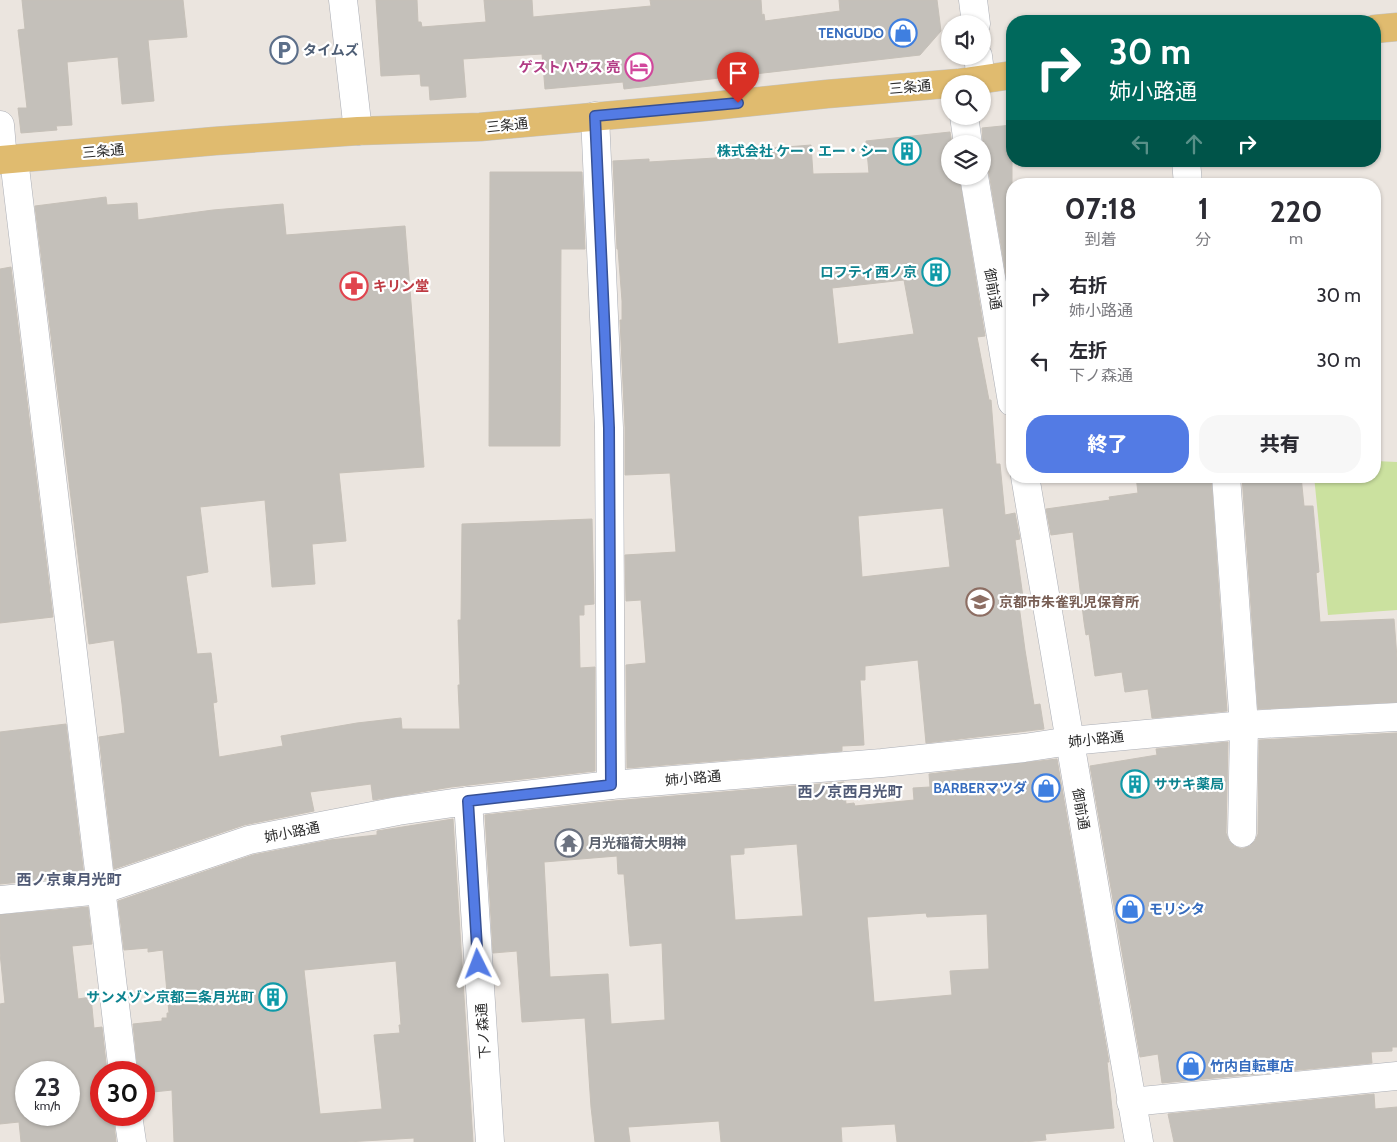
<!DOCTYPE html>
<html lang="ja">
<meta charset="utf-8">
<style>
:root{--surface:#fff;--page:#f7f7f7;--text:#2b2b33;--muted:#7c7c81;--accent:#537be4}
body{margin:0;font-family:Cabin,"Noto Sans JP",sans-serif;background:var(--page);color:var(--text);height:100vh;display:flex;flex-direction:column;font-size:19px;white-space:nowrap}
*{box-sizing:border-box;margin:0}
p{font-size:16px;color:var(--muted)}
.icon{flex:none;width:28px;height:28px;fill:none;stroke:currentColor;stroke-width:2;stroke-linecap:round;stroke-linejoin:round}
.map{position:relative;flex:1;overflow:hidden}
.details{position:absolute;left:1006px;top:178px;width:375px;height:305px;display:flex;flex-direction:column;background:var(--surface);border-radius:20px;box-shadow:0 1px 4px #0004}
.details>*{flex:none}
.top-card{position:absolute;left:1006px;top:15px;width:375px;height:152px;border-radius:20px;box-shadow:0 1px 4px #0004;background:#00695c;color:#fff;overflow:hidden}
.fabs{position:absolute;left:941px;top:15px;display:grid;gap:10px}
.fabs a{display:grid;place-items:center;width:50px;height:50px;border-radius:50%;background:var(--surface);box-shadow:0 1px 4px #0004;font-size:25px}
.speed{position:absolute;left:15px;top:1061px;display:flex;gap:10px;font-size:25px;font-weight:700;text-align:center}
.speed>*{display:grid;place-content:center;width:65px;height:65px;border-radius:50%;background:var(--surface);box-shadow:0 1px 4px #0004;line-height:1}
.speed small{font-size:12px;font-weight:400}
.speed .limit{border:8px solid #d22;background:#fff;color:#111}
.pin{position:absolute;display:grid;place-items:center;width:42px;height:42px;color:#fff;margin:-51px -21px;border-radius:50% 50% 50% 0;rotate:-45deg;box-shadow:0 0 5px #0007}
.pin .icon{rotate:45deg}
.me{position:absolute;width:55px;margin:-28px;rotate:357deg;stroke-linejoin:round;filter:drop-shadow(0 0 4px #0008)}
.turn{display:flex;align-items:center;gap:18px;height:105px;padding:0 20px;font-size:22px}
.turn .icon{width:65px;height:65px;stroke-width:2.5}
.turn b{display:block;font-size:35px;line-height:42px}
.lanes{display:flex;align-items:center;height:48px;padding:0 20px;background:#0003;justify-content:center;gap:25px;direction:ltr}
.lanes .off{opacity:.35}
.eta{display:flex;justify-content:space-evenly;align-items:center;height:85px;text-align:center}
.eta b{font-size:30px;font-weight:800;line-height:35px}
.primary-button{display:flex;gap:10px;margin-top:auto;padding:10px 20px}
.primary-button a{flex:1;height:58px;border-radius:20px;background:var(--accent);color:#fff;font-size:20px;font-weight:800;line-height:58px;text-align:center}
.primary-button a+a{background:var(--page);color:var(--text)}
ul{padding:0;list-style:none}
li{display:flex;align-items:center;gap:15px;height:65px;padding:0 20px}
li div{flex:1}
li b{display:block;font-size:19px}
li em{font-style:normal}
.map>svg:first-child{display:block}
.pitch{fill:#cbe19f}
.building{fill:#c4c0ba;stroke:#c6c0b8;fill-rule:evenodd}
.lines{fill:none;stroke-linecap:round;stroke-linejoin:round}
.minor-casing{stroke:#abaeb5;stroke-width:29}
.major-casing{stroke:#c4c4c4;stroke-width:29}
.minor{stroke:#fff;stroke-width:28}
.major{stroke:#e0bb6f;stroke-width:28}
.route-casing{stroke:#365094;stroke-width:12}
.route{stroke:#537be4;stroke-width:9}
.labels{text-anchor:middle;stroke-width:4.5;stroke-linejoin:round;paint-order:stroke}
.shop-label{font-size:14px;font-weight:bold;fill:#366cbe;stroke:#fff;text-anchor:end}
.service-label{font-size:14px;font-weight:bold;fill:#4e5e75;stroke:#fff;text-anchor:start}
.hotel-label{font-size:14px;font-weight:bold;fill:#b23c85;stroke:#fff;text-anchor:end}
.street-label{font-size:14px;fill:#2b2b2b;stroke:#fff}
.culture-label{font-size:14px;font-weight:bold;fill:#0d838f;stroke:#fff;text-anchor:end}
.health-label{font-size:14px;font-weight:bold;fill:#be3a42;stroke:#fff;text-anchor:start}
.education-label{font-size:14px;font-weight:bold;fill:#785e54;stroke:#fff;text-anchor:start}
.worship-label{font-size:14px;font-weight:bold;fill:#5b616d;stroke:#fff;text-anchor:start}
.neighbourhood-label{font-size:15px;font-weight:bold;fill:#515b76;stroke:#fff}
</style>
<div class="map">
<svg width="1397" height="1142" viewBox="0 0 1397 1142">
<rect width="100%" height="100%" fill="#ebe5df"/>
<!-- pitch -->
<path class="pitch" d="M1375,461L1397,462V610L1328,615L1314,476H1375Z"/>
<!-- building -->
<g class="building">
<path d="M22,0H183L187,37L148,40L154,101L122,104L118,57L67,62L72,125L56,126L57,130L21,133L18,108H27L18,30L25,29Z"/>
<path d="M376,0H417L418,22H421L422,27L486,22L484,0H532L533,17L651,6L650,0H761L762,15L764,14L765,21L840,11L839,0H937L941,31L920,55L624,89L623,82L545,89L542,54L463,59L466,97L430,100L429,86H421L420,74L381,76Z"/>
<path d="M1012,125V311L989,173L986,166L982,163L983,142L982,128Z"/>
<path d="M950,132L952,144H950V176H959L985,336L977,337L989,400H991L996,464H1000L1005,515L1015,513L1020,539L1015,540L1023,597L1018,598L1025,650L1034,705L1040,704L1044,729L926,743L918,660L865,666V680H860L864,745L842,746V751L627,768L626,665L646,663L641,600L626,601L625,555L676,552L670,473L625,475V427L620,320H622V301L618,249H617L613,161L649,159V162L748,156V150L811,145L813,174L869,173L866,141ZM904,280L914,334L838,344L832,288ZM943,508L950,567L862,577L858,516Z"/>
<path d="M490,172H582L585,249H561L560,446H489Z"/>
<path d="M106,197L107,205L137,203L138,220L213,210L283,204L286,235L405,226L424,467L339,473L346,541L312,544L315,584L272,587L265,500L200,507L208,572L186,576L197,654L211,653L217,702L213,703L219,757L283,746L281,736L357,723L401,718L402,729H460L458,685H460L458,620H461L462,524L592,519L594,604L584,605V615H579L580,668L595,667V771L451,787L373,800L371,784L310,792L314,811L244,825L114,869L99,737L125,733L122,704L114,640L89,644L35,206Z"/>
<path d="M11,267L53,617L0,623V269Z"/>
<path d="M1136,476H1211L1227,711L1152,718L1148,689L1125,692L1122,672L1095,676L1089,634L1086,635L1084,622L1073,532L1051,535L1046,509L1110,500L1109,497L1138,493Z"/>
<path d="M1242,476H1301L1304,506H1313L1319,572L1316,573L1320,622L1394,619L1397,658V702L1258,709Z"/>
<path d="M66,724L84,876L0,884V732Z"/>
<path d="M1397,733V1047H1392V1051L1371,1052L1372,1063L1162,1083L1158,1054L1140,1057L1090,766L1157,755L1156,749L1228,742L1226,833L1229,841L1234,846L1242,849L1250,846L1255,841L1258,834L1259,740Z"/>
<path d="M1057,759L1109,1062H1107L1114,1128L1045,1134L1046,1140L1023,1142H897L895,1124L841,1127L842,1142H721L719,1121L628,1127L630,1142H595L591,1107L585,1018L522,1022L517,951L493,953L485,815L613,801L844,782L846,804L854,803L855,806L914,800L913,788L930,787L929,774ZM797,844L803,916L735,920L730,855L744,854V848ZM617,856L618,874H624L630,946L662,943L665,1020L611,1024L608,974L550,977L544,862ZM926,913L927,917L987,914L989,969L950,971L952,995L874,1002L867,917Z"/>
<path d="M453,819L473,1142H414V1138L347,1142H174L172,1090L144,1093V1072H138L133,1024L162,1021V1018H167V1013H169L163,950L148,952V948L124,950L118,901L253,855L330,840L377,835V831ZM396,961L401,1025H399L400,1033L374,1035L382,1109L320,1114L304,970Z"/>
<path d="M88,907L92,944L72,946L78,999L91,997L94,1028L102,1027L107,1072H101V1115H113L116,1142H21L19,1122L0,1124V1004L5,1003L0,953V915ZM26,1072H69V1115H26Z"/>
<path d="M1374,1094L1375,1109L1397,1107V1142H1174L1168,1114Z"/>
</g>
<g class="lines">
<!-- minor casing -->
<g class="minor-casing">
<g id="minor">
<path d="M343,0L358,131"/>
<path d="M973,0L976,24"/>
<path d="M978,56L981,80"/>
<path d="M595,116L609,428L611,785"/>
<path d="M964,116L968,144"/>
<path d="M0,125L3,160"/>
<path d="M14,159L123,1072"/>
<path d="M1186,161L1188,184"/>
<path d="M974,176L1012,402"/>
<path d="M1025,476L1106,954L1139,1142"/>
<path d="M1226,476L1244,725L1242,833"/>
<path d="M468,801L490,1142"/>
<path d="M0,900L101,890L249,840L398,811L453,803L611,785L882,763L1024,748L1070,741L1244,725L1397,717"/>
<path d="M1131,1102L1397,1076"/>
<path d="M128,1115L132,1142"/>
</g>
</g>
<!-- major casing -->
<g class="major-casing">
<g id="major">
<path d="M1375,29L1397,27"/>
<path d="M0,160L215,141L358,131L480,127L703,107L827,94L958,83L1012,75"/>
</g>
</g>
<!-- minor -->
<use href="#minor" class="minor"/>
<!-- major -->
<use href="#major" class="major"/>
</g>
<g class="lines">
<!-- route casing -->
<g class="route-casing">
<path id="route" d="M478,964L468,801L611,785L609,428L595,116L738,103"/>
</g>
<!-- route -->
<use href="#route" class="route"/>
</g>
<!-- icons -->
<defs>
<g id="shop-ring" transform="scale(1.4375)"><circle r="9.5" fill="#fff" stroke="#3f7fe0" stroke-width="1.5"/><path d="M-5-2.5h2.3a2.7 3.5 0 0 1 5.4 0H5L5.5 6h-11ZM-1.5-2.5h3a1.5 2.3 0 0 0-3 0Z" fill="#3f7fe0"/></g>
<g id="parking-ring" transform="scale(1.4375)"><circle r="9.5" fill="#fff" stroke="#5c6f8a" stroke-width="1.5"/><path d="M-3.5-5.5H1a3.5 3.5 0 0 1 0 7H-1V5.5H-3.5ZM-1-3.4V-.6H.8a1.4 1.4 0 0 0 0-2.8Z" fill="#5c6f8a"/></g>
<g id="hotel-ring" transform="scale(1.4375)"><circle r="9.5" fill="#fff" stroke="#d1479c" stroke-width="1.5"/><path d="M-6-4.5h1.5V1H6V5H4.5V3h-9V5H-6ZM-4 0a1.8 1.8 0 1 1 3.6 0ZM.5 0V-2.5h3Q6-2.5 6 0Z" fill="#d1479c"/></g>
<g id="building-ring" transform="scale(1.4375)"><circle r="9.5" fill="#fff" stroke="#0f9aa8" stroke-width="1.5"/><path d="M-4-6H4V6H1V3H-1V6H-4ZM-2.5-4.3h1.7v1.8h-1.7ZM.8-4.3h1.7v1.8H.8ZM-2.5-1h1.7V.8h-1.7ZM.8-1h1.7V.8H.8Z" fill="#0f9aa8"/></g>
<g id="pharmacy-ring" transform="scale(1.4375)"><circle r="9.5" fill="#fff" stroke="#e0444e" stroke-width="1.5"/><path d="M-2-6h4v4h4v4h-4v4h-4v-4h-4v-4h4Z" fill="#e0444e"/></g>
<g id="school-ring" transform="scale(1.4375)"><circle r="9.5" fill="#fff" stroke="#8d6e63" stroke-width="1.5"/><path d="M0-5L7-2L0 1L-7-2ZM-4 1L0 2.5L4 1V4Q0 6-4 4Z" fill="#8d6e63"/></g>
<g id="temple-ring" transform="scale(1.4375)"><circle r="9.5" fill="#fff" stroke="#6b7280" stroke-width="1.5"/><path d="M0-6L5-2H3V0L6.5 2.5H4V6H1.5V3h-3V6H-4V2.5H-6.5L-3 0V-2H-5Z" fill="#6b7280"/></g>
</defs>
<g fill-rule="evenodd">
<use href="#shop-ring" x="903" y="33"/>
<use href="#parking-ring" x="284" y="50"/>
<use href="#hotel-ring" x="639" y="67"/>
<use href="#building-ring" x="907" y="151"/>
<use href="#building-ring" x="936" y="272"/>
<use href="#pharmacy-ring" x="354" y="286"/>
<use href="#school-ring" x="980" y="602"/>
<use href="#building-ring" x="1135" y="784"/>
<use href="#shop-ring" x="1046" y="788"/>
<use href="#temple-ring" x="569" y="843"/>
<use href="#shop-ring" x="1130" y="909"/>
<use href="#building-ring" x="273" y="997"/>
<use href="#shop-ring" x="1191" y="1066"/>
</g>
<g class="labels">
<!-- shop labels -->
<g class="shop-label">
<text x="884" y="38">TENGUDO</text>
<text x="1027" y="793">BARBERマツダ</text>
<text x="1149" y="914" text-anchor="start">モリシタ</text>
<text x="1210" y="1071" text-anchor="start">竹内自転車店</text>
</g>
<!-- service labels -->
<g class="service-label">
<text x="303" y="55">タイムズ</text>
</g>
<!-- hotel labels -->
<g class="hotel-label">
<text x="620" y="72">ゲストハウス 亮</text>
</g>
<!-- street labels -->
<g class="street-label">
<text transform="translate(910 87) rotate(-5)" y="5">三条通</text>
<text transform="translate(507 125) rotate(-6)" y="5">三条通</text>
<text transform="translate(103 151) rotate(-5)" y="5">三条通</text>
<text transform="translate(993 289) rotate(80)" y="5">御前通</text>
<text transform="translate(1096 739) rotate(-6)" y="5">姉小路通</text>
<text transform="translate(693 778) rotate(-5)" y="5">姉小路通</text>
<text transform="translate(1081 809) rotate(80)" y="5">御前通</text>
<text transform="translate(292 832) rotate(-11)" y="5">姉小路通</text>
<text transform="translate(483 1031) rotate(-94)" y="5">下ノ森通</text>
</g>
<!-- culture labels -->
<g class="culture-label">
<text x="888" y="156">株式会社 ケー・エー・シー</text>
<text x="917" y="277">ロフティ西ノ京</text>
<text x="1154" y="789" text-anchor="start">ササキ薬局</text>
<text x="254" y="1002">サンメゾン京都二条月光町</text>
</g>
<!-- health labels -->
<g class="health-label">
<text x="373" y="291">キリン堂</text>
</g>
<!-- education labels -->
<g class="education-label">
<text x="999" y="607">京都市朱雀乳児保育所</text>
</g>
<!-- worship labels -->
<g class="worship-label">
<text x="588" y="848">月光稲荷大明神</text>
</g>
<!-- neighbourhood labels -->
<g class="neighbourhood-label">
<text x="850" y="797">西ノ京西月光町</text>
<text x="69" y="885">西ノ京東月光町</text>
</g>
</g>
</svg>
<div class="fabs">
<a><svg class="icon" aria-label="sound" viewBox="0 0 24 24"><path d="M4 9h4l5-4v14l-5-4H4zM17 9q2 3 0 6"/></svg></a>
<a><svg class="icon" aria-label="search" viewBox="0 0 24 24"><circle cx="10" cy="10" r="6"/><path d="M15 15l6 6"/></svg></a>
<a><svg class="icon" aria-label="layers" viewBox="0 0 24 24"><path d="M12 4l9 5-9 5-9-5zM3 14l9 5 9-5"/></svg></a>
</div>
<div class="speed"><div>23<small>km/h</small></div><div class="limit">30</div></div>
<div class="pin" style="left:738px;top:103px;background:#d93025"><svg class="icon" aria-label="arrive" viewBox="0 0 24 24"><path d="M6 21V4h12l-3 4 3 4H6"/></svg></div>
<svg class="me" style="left:478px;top:964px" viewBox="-20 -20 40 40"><path d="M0-17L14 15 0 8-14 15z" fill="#537be4" stroke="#fff" stroke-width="4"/></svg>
<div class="top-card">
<div class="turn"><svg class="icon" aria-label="right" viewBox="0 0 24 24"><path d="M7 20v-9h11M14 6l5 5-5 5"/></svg><div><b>30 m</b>姉小路通</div></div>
<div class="lanes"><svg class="icon off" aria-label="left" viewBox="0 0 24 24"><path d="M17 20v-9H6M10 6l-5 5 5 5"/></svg><svg class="icon off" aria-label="ahead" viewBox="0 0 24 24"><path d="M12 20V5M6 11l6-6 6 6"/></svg><svg class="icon" aria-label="right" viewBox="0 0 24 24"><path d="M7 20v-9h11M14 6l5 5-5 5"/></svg></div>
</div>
<section class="details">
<div class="eta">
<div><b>07:18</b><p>到着</p></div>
<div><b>1</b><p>分</p></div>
<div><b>220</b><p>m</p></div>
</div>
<ul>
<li><svg class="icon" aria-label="right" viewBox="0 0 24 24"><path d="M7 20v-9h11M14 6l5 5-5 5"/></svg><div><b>右折</b><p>姉小路通</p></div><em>30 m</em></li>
<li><svg class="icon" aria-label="left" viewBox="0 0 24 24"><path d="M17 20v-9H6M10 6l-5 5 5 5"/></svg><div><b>左折</b><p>下ノ森通</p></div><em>30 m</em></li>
</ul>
<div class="primary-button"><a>終了</a><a>共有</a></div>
</section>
</div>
